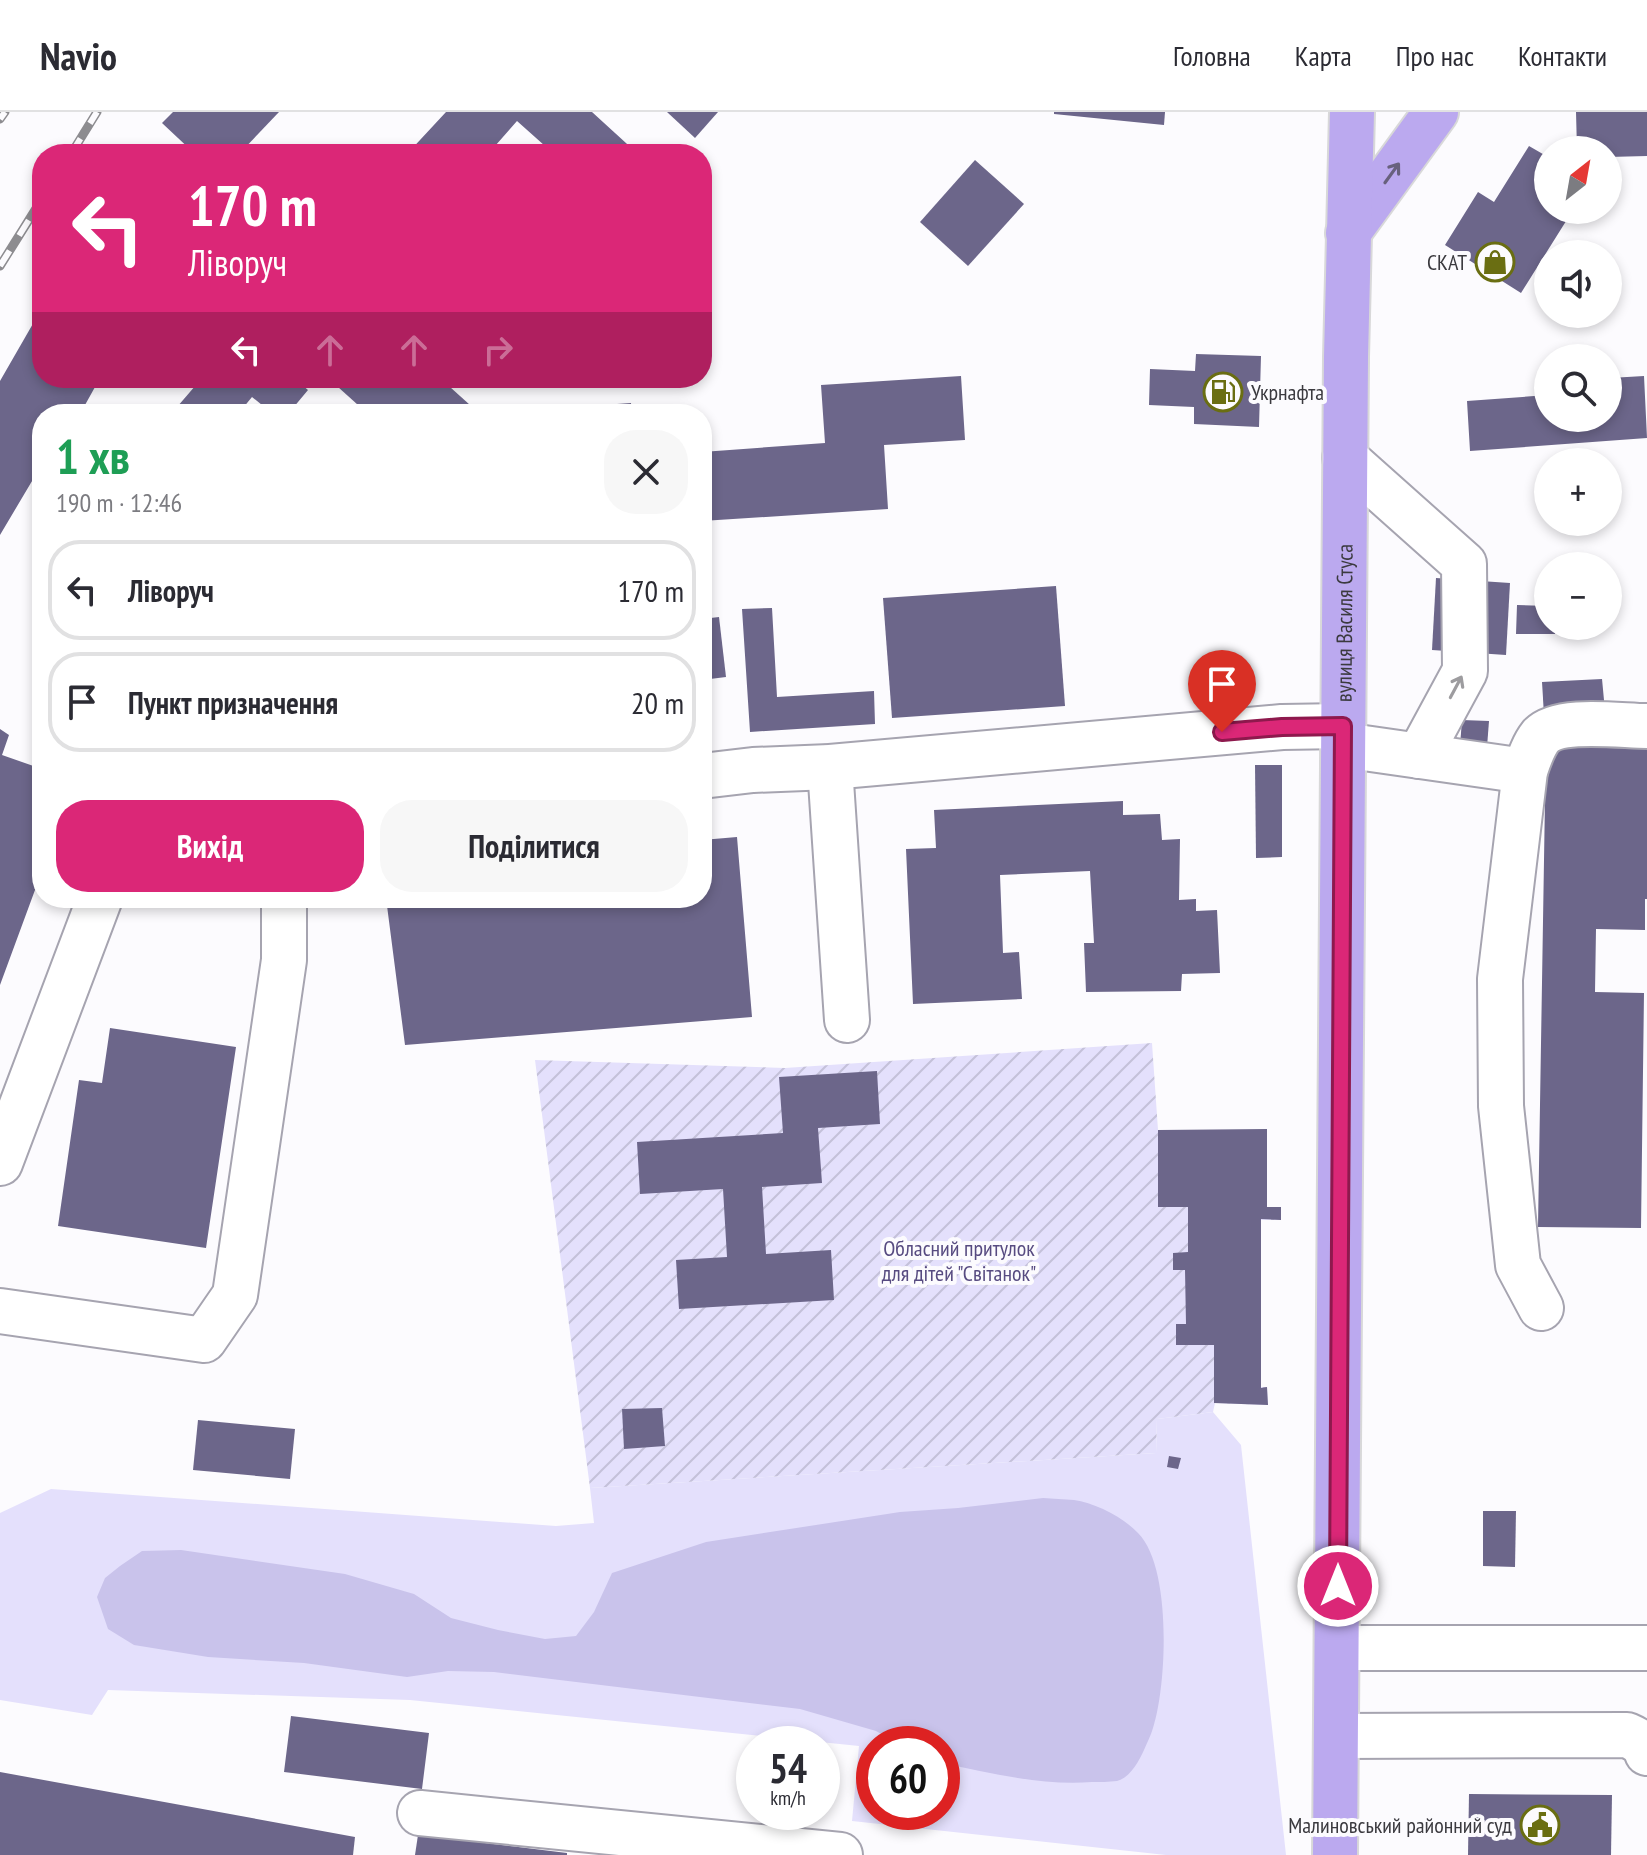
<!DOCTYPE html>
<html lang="uk">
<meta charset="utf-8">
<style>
:root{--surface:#fff;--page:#f7f7f7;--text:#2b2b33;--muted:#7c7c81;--line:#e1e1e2;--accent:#db2777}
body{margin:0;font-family:"PT Sans Narrow",sans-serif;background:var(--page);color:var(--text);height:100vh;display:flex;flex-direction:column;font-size:30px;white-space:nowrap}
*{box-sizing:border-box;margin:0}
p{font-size:26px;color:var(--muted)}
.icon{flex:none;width:44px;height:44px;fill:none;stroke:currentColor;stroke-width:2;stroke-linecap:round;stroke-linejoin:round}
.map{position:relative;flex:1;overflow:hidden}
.drawer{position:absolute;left:32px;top:292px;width:680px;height:504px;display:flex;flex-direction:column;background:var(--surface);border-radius:32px;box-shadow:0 4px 12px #0003}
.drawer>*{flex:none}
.guide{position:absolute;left:32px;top:32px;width:680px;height:244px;border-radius:32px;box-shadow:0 4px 12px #0003;background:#db2777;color:#fff;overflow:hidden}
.needle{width:52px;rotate:31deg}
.controls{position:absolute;left:1534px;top:24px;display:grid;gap:16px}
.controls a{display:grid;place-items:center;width:88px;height:88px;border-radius:50%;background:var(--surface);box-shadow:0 4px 12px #0003;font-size:40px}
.speed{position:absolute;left:736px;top:1614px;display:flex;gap:16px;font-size:40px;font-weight:700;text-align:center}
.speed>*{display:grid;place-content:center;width:104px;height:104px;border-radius:50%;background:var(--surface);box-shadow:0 4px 12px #0003;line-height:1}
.speed small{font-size:20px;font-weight:400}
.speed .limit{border:12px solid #d22;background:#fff;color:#111}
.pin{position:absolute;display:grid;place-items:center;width:68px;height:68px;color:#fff;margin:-82px -34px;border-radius:50% 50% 50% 0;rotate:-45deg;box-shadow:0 0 8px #0007}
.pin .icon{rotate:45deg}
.me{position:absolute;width:88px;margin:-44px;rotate:0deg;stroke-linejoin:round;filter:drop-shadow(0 0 6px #0008)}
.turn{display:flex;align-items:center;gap:28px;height:168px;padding:0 24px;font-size:36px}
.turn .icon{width:104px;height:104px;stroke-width:2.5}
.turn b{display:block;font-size:56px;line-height:68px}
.lanes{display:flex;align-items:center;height:76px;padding:0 24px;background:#0003;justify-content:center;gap:40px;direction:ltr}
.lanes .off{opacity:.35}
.round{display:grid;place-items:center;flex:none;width:84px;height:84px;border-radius:32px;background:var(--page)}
.summary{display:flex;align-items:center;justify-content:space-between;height:136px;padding:0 24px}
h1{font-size:48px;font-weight:700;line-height:60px;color:#1e9e55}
.button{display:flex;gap:16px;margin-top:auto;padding:16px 24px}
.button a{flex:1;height:92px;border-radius:32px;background:var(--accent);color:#fff;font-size:32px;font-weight:700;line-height:92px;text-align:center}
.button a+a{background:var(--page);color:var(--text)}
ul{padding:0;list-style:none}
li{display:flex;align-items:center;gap:24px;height:100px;margin:0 16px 12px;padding:0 8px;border:4px solid var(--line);border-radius:32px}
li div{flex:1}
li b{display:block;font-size:30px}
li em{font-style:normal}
header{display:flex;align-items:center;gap:48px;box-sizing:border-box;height:112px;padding:0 40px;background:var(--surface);border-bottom:2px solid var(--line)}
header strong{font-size:38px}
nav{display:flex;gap:44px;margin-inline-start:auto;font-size:28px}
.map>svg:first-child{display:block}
.park{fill:#e4e0fc;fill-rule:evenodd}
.garden{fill:url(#garden-furrows)}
.water{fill:#c9c3eb}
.building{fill:#6c668a}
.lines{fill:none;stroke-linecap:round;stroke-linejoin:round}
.minor-casing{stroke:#a6a4b0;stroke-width:48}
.major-casing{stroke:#d8d8d9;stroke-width:48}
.minor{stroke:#fff;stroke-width:44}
.major{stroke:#bba9ef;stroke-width:44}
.rail-casing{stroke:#8d8c90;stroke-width:9}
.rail{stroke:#fcfbfe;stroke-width:6;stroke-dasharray:18;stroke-linecap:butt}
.oneway{stroke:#68617d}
.oneway2{stroke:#9d9c9f}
.route-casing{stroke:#8e194d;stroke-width:20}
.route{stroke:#db2777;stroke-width:14}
.labels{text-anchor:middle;stroke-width:8;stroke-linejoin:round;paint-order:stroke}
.poi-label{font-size:22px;fill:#3b3a3f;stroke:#fcfbfe;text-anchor:end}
.street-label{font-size:22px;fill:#3b3a3f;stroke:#fcfbfe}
.park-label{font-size:22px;fill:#574b81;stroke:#fcfbfe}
</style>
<header>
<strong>Navio</strong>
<nav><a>Головна</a><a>Карта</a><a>Про нас</a><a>Контакти</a></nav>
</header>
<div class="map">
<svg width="1647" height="1743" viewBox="0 0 1647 1743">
<defs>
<pattern id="garden-furrows" width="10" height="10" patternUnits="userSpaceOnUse" patternTransform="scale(2)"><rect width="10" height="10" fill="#e4e0fc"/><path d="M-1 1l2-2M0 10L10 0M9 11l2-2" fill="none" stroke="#c4c1d9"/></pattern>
</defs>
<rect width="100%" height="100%" fill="#fcfbfe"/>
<!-- park -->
<path class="park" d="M1213,1300L1241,1333L1286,1743H1166L852,1709L859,1634L410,1588L108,1578L92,1603L0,1588V1401L51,1377L556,1414L594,1411L590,1376L1156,1341L1157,1307ZM874,1632H942V1700H874Z"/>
<!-- garden -->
<path class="garden" d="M1152,931L1158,1018V1095H1281V1108H1261V1275H1267L1268,1293L1215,1291L1213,1300L1157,1307L1156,1341L590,1376L535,948L785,956Z"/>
<!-- water -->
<path class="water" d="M1043,1386C1053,1387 1064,1387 1074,1388C1095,1391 1123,1405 1138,1421C1172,1455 1167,1572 1153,1616C1151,1623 1147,1631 1144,1638C1139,1649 1130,1666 1117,1669C1109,1670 1100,1670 1092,1670C1042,1674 991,1661 942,1651V1632H899L876,1619L800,1597L494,1560L448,1559L407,1565L304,1551L208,1545L134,1533L108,1517L97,1485L105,1466L120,1454L142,1439L181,1438L345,1462L414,1482L451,1506L498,1518L545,1527L576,1524L594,1500L612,1461L706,1430L900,1400L958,1396Z"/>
<!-- building -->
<g class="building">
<path d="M173,0H279L239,42H195L162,11Z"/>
<path d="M446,0H592L638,42H554L517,9L488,42H407Z"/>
<path d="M667,0H718L695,26Z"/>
<path d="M1054,0H1165L1164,13L1054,2Z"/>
<path d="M1576,0H1647V44L1608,45V38H1577Z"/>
<path d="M1529,34L1548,45V98H1573L1521,181L1445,133L1478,80L1494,90Z"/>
<path d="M975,48L1024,92L968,154L920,110Z"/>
<path d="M42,196V266H100L80,302H42V368L35,364L0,423V269Z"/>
<path d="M1196,242L1261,244L1259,315L1194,312V295L1149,293L1150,257L1195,259Z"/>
<path d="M961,264L965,328L884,333L888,397L702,409V340L825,331L821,273Z"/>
<path d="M1644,264L1647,326L1470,339L1467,289L1548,283V306H1608L1610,266Z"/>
<path d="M202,266H294L308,278L288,302H273L252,285L238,302H171Z"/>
<path d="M328,266H440L480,302H368Z"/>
<path d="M631,291L632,302H575V295Z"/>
<path d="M1436,466L1510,471L1506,543L1432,538Z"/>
<path d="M1056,474L1065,594L892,606L883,486Z"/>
<path d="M1517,493L1548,494V514H1556L1555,522H1516Z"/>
<path d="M772,496L777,585L874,579L875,612L750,620L742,497Z"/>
<path d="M719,505L726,565L702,568V507Z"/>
<path d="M1602,567L1605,599L1544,603L1542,570Z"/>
<path d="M1462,608L1489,609L1487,635L1460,634Z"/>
<path d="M0,617L9,623L2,643L42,657V759L0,873Z"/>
<path d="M1546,626L1647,628V787H1645V818L1596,817L1595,880L1644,881L1641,1116L1538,1115Z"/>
<path d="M1255,653H1282V745L1256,746Z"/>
<path d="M1123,689V703L1160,702L1162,728L1180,727L1179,788L1196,787V799L1217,798L1220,861L1182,862L1181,879L1086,880L1084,831H1094L1090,759L1000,763L1003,841L1019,840L1022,887L913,892L906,737L936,736L934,698Z"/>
<path d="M737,725L752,905L405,933L386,786H702V728Z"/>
<path d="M110,916L236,935L206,1136L58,1114L79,968L102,971Z"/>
<path d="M877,959L880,1012L818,1016L822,1071L762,1075L766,1142L831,1138L834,1188L679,1197L676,1148L727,1145L723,1077L640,1082L637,1030L783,1021L779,965Z"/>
<path d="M1267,1017V1095H1281V1108L1261,1107V1276L1267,1275L1268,1293L1214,1291V1233H1176V1212H1186L1185,1158H1173V1141L1188,1140V1095H1158V1018Z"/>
<path d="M662,1296L665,1334L624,1337L622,1297Z"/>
<path d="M198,1308L295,1317L290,1367L193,1358Z"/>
<path d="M1169,1344L1181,1346L1178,1357L1167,1355Z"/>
<path d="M1483,1399H1516L1515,1455L1483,1454Z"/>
<path d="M291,1604L429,1621L422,1677L284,1660Z"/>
<path d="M0,1660L355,1725L353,1743H0Z"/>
<path d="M1469,1682L1612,1683L1611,1743H1468Z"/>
<path d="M418,1723L567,1741V1743H415Z"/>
</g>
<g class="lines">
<!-- minor casing -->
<g class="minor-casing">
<g id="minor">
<path d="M1345,346L1464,452L1465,559L1419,644"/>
<path d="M1343,633L1525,659"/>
<path d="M830,655L847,908"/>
<path d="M702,664L753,658L830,655L1282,615L1343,614"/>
<path d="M0,1051L100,786"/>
<path d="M1541,1196L1518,1153L1501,994L1500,867L1525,659C1529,647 1533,634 1541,624C1559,605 1621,614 1647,614"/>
<path d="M0,1199L204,1228L235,1183L284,848V786"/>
<path d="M1337,1536H1647"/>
<path d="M1337,1624L1627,1623C1636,1627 1644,1631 1647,1641"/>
<path d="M420,1701L840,1743"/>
</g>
</g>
<!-- major casing -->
<g class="major-casing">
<g id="major">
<path d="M1348,121L1436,0"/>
<path id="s1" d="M1335,1743L1346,245L1352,0"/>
</g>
</g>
<!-- minor -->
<use href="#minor" class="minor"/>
<!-- major -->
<use href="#major" class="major"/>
<!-- rail casing -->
<g class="rail-casing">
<g id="rail">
<path d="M0,7L5,0"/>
<path d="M71,42L97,0"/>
<path d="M0,154L42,87"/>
</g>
</g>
<!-- rail -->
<use href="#rail" class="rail"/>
</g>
<!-- one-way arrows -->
<defs><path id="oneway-shaft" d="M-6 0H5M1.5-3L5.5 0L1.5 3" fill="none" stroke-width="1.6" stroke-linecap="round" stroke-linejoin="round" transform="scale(2)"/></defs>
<use class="oneway" href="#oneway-shaft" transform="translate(1392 61) rotate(-54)"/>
<use class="oneway2" href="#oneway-shaft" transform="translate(1456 575) rotate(-62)"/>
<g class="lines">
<!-- route casing -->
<g class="route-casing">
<path id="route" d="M1222,620L1282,615L1343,614L1338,1474"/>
</g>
<!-- route -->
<use href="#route" class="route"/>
</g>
<!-- icons -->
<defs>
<g id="shop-ring" transform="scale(2)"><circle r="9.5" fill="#fcfbfe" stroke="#6a6e12" stroke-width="1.5"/><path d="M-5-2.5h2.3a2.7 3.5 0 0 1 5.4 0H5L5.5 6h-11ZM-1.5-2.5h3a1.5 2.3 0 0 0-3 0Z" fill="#6a6e12"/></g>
<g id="fuel-ring" transform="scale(2)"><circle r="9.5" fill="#fcfbfe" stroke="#6a6e12" stroke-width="1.5"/><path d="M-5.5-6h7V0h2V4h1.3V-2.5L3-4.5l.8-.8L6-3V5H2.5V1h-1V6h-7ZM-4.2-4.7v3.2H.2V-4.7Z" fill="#6a6e12"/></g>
<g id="civic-ring" transform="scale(2)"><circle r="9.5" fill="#fcfbfe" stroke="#6a6e12" stroke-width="1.5"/><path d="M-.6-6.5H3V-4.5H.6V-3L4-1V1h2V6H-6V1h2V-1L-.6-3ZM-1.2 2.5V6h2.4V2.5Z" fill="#6a6e12"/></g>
</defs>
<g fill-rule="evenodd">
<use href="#shop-ring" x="1495" y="150"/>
<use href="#fuel-ring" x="1223" y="280"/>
<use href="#civic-ring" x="1540" y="1713"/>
</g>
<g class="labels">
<!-- poi labels -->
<g class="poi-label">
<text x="1467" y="158">СКАТ</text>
<text x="1251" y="288" text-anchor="start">Укрнафта</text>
<text x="1512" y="1721">Малиновський районний суд</text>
</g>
<!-- street labels -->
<g class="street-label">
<text dy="8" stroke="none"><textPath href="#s1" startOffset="1232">вулиця Василя Стуса</textPath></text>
</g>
<!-- park labels -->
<g class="park-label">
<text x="959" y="1144">Обласний притулок<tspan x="959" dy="25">для дітей "Світанок"</tspan></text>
</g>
</g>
</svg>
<div class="controls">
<a><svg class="needle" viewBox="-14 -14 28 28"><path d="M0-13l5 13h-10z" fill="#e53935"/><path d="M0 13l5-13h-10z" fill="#7c7c81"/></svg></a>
<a><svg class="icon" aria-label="sound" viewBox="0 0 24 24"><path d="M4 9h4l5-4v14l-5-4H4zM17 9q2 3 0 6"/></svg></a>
<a><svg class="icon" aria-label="search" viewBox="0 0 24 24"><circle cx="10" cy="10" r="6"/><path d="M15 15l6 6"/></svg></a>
<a>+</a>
<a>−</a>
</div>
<div class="speed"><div>54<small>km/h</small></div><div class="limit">60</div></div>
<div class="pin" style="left:1222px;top:620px;background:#d93025"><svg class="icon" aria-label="arrive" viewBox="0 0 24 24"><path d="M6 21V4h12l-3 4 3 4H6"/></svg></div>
<svg class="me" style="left:1338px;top:1474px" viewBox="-20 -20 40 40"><circle r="17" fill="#db2777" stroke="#fff" stroke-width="3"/><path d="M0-11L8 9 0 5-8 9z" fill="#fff"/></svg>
<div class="guide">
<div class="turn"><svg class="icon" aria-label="left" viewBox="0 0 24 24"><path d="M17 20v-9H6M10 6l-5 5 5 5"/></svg><div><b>170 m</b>Ліворуч</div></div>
<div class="lanes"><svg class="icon" aria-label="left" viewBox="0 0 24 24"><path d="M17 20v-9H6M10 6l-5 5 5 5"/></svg><svg class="icon off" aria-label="ahead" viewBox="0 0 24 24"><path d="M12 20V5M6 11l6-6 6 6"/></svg><svg class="icon off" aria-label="ahead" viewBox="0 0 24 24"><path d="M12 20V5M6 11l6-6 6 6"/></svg><svg class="icon off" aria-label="right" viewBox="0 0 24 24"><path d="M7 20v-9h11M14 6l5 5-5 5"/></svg></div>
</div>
<section class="drawer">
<div class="summary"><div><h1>1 хв</h1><p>190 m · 12:46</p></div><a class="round"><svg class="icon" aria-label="close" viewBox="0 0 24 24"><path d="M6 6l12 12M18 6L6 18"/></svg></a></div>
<ul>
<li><svg class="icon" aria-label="left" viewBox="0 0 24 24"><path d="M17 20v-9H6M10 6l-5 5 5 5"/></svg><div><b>Ліворуч</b></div><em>170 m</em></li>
<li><svg class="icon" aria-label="arrive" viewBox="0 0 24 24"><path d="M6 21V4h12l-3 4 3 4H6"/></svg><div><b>Пункт призначення</b></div><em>20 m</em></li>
</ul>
<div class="button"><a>Вихід</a><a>Поділитися</a></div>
</section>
</div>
